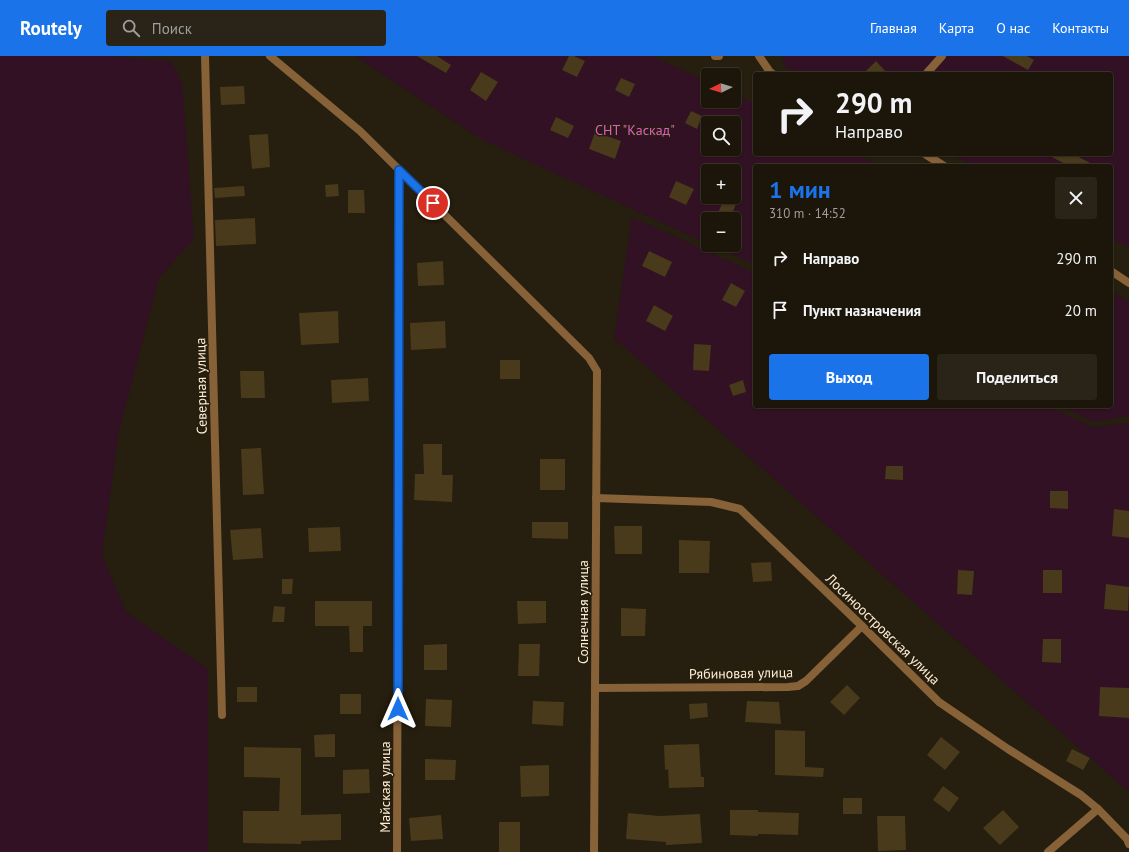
<!DOCTYPE html>
<html lang="ru">
<meta charset="utf-8">
<style>
:root{--surface:#1c160a;--page:#292318;--text:#f1f3f6;--muted:#a09f9c;--line:#3a352b;--accent:#1a73e8}
body{margin:0;font-family:"PT Sans",sans-serif;background:var(--page);color:var(--text);height:100vh;display:flex;flex-direction:column;font-size:15px;white-space:nowrap}
*{box-sizing:border-box;margin:0}
p{font-size:13px;color:var(--muted)}
.icon{flex:none;width:22px;height:22px;fill:none;stroke:currentColor;stroke-width:2;stroke-linecap:round;stroke-linejoin:round}
.map{position:relative;flex:1;overflow:hidden}
.panel{position:absolute;left:753px;top:108px;width:360px;height:244px;display:flex;flex-direction:column;background:var(--surface);border-radius:4px;box-shadow:0 1px 3px #0004,0 0 0 1px var(--line)}
.panel>*{flex:none}
.top-card{position:absolute;left:753px;top:16px;width:360px;height:84px;border-radius:4px;box-shadow:0 1px 3px #0004,0 0 0 1px var(--line);background:#1c160a;color:var(--text);overflow:hidden}
.needle{width:26px;rotate:265deg}
.fabs{position:absolute;left:701px;top:12px;display:grid;gap:8px}
.fabs a{display:grid;place-items:center;width:40px;height:40px;border-radius:4px;background:var(--surface);box-shadow:0 1px 3px #0004,0 0 0 1px var(--line);font-size:20px}
.pin{position:absolute;display:grid;place-items:center;width:34px;height:34px;color:#fff;margin:-17px;border:2px solid #fff;border-radius:50%;box-shadow:0 1px 4px #0007}
.me{position:absolute;width:44px;margin:-22px;rotate:0deg;stroke-linejoin:round;filter:drop-shadow(0 0 3px #0008)}
.turn{display:flex;align-items:center;gap:14px;height:84px;padding:0 16px;font-size:18px}
.turn .icon{width:52px;height:52px;stroke-width:2.5}
.turn b{display:block;font-size:28px;line-height:34px}
.round{display:grid;place-items:center;flex:none;width:42px;height:42px;border-radius:4px;background:var(--page)}
.summary{display:flex;align-items:center;justify-content:space-between;height:68px;padding:0 16px}
h1{font-size:24px;font-weight:800;line-height:30px;color:var(--accent)}
.primary-button{display:flex;gap:8px;margin-top:auto;padding:8px 16px}
.primary-button a{flex:1;height:46px;border-radius:4px;background:var(--accent);color:#fff;font-size:16px;font-weight:800;line-height:46px;text-align:center}
.primary-button a+a{background:var(--page);color:var(--text)}
ul{padding:0;list-style:none}
li{display:flex;align-items:center;gap:12px;height:52px;padding:0 16px}
li div{flex:1}
li b{display:block;font-size:15px}
li em{font-style:normal}
header{display:flex;align-items:center;gap:24px;box-sizing:border-box;height:56px;padding:0 20px;background:var(--accent);color:#fff}
header strong{font-size:19px}
nav{display:flex;gap:22px;margin-inline-start:auto;font-size:14px}
.search{width:280px;height:36px;background:var(--page);display:flex;align-items:center;gap:10px;box-sizing:border-box;padding:0 14px;border-radius:4px;color:var(--muted);font-size:15px}
.map>svg:first-child{display:block}
.green{fill:#311123;fill-rule:evenodd}
.building{fill:#483a1a}
.lines{fill:none;stroke-linecap:round;stroke-linejoin:round}
.minor{stroke:#876138;stroke-width:8}
.route-casing{stroke:#114b97;stroke-width:10}
.route{stroke:#1a73e8;stroke-width:7}
.labels{text-anchor:middle;stroke-width:3;stroke-linejoin:round;paint-order:stroke}
.park-label{font-size:14px;fill:#e45bc4;stroke:#261e0e}
.street-label{font-size:14px;fill:#ffeed4;stroke:#261e0e}
</style>
<header>
<strong>Routely</strong>
<div class="search"><svg class="icon" aria-label="search" viewBox="0 0 24 24"><circle cx="10" cy="10" r="6"/><path d="M15 15l6 6"/></svg>Поиск</div>
<nav><a>Главная</a><a>Карта</a><a>О нас</a><a>Контакты</a></nav>
</header>
<div class="map">
<svg width="1129" height="796" viewBox="0 0 1129 796">
<rect width="100%" height="100%" fill="#261e0e"/>
<!-- green -->
<g class="green">
<path d="M0,0H109L171,5L182,27L194,183L159,222L119,375L102,499L126,556L208,613V796H0Z"/>
<path d="M355,0H653L708,26V45H734V38L755,48V98H857L879,110H755V209L711,189H734V163H708V188L481,83ZM708,67H734V93H708ZM708,115H734V141H708Z"/>
<path d="M782,0H1129V192L1111,183V110H973L950,98H1111V18H799L785,11Z"/>
<path d="M632,161L755,217V350H1047L1093,371L1129,367V736L614,282Z"/>
<path d="M1111,235L1129,245V360L1094,366L1060,350H1111Z"/>
</g>
<!-- building -->
<g class="building">
<path d="M417,0H437L451,9L446,17Z"/>
<path d="M569,0H574L585,5L577,21L562,14Z"/>
<path d="M1003,0H1027L1034,4L1028,14Z"/>
<path d="M876,5L888,18H863Z"/>
<path d="M481,16L498,26L486,45L470,34Z"/>
<path d="M621,22L635,28L629,41L615,34Z"/>
<path d="M244,30L245,48L221,49L220,31Z"/>
<path d="M691,55L702,60L697,73L685,67Z"/>
<path d="M556,61L574,70L568,82L550,74Z"/>
<path d="M595,76L621,85L615,103L589,93Z"/>
<path d="M268,78L270,111L252,113L249,79Z"/>
<path d="M1046,98H1073L1096,110H1069Z"/>
<path d="M676,125L694,133L686,149L669,141Z"/>
<path d="M338,128L339,140L326,141L325,129Z"/>
<path d="M244,130L245,140L215,142L214,132Z"/>
<path d="M348,134H364L365,157H348Z"/>
<path d="M724,143L736,148L730,162L718,157Z"/>
<path d="M255,162L256,188L216,190L215,164Z"/>
<path d="M649,195L672,206L665,221L642,210Z"/>
<path d="M443,205L444,229L418,230L417,207Z"/>
<path d="M731,227L745,235L736,251L722,244Z"/>
<path d="M654,249L673,260L665,275L646,265Z"/>
<path d="M338,255L339,287L301,289L299,257Z"/>
<path d="M445,265L446,292L411,294L410,267Z"/>
<path d="M694,288L711,289L709,315L693,314Z"/>
<rect x="500" y="304" width="20" height="19"/>
<path d="M240,315H264L265,342H241Z"/>
<path d="M368,322L369,345L332,347L331,324Z"/>
<path d="M743,324L746,336L733,340L729,329Z"/>
<path d="M423,388H442V419H453L452,446L414,444L415,418H424Z"/>
<path d="M261,392L264,438L243,439L241,393Z"/>
<rect x="540" y="403" width="25" height="31"/>
<path d="M886,410H903V424L885,423Z"/>
<path d="M1050,435H1068V453L1050,452Z"/>
<path d="M1114,453L1129,455V482L1112,480Z"/>
<path d="M532,466H568V483L532,482Z"/>
<path d="M614,470H642V498H615Z"/>
<path d="M340,471L341,495L309,496L308,472Z"/>
<path d="M261,472L263,502L233,504L230,474Z"/>
<path d="M679,484L710,485L709,517H679Z"/>
<path d="M771,506L772,525L753,526L751,507Z"/>
<path d="M958,514L974,515L972,539L957,538Z"/>
<rect x="1043" y="514" width="19" height="23"/>
<path d="M282,523H293L292,538H282Z"/>
<path d="M1106,528L1129,531L1128,555L1104,553Z"/>
<path d="M315,545H372V570H363V596H350L349,570H315Z"/>
<path d="M517,545H546V567L518,568Z"/>
<path d="M274,550L285,551L284,566H272Z"/>
<path d="M621,552L646,553L645,580H621Z"/>
<path d="M1043,583H1061V607L1042,606Z"/>
<path d="M447,588V614H424V589Z"/>
<path d="M519,588H540L539,620H518Z"/>
<path d="M847,629L860,642L844,659L830,646Z"/>
<rect x="237" y="631" width="20" height="15"/>
<path d="M1100,631L1129,632V662L1099,660Z"/>
<rect x="340" y="638" width="21" height="20"/>
<path d="M426,643L452,644L451,671L425,670Z"/>
<path d="M533,645L564,646L563,670L532,668Z"/>
<path d="M747,645L779,646L781,668L745,666Z"/>
<path d="M707,647L708,661L690,663L689,648Z"/>
<path d="M775,674L805,675V711L824,712L823,721L775,719Z"/>
<path d="M335,678V701H315L314,679Z"/>
<path d="M941,681L960,696L945,714L927,699Z"/>
<path d="M699,688L701,721H704V731L669,732L668,713L665,714L664,689Z"/>
<path d="M244,691L301,692V759L341,758V784L301,785V788L243,787V755H279L280,722L244,721Z"/>
<path d="M1072,693L1090,702L1083,714L1066,705Z"/>
<path d="M425,703L456,704L455,724H425Z"/>
<path d="M549,709V740L521,741L520,710Z"/>
<path d="M369,713L370,737L343,738V714Z"/>
<path d="M943,730L959,742L949,756L933,744Z"/>
<rect x="843" y="742" width="19" height="16"/>
<path d="M730,754H758V756L799,757L798,779L758,778V780L730,779Z"/>
<path d="M1003,754L1019,771L1000,789L983,772Z"/>
<path d="M628,757L659,760L700,758L702,787L666,789V786L626,783Z"/>
<path d="M441,759L443,783L411,785L409,762Z"/>
<path d="M877,760H905L906,794L878,795Z"/>
<rect x="499" y="766" width="21" height="30"/>
</g>
<g class="lines">
<!-- minor -->
<g class="minor">
<path d="M205,0L222,659"/>
<path d="M270,0L360,75L589,302L597,315L594,796"/>
<path d="M715,0H719"/>
<path d="M759,0L770,16L773,18"/>
<path d="M926,18L942,0"/>
<path d="M925,98L944,110"/>
<path d="M1111,215L1129,227"/>
<path d="M596,442L711,446L740,453L862,570L939,646L1008,693L1081,739L1098,753L1127,783L1129,788"/>
<path d="M595,632L788,631L798,630L806,625L862,570"/>
<path d="M397,796L399,114"/>
<path d="M1048,796L1098,753"/>
</g>
</g>
<g class="lines">
<!-- route casing -->
<g class="route-casing">
<path id="route" d="M398,653L399,114L433,147"/>
</g>
<!-- route -->
<use href="#route" class="route"/>
</g>
<g class="labels">
<!-- park labels -->
<g class="park-label">
<text x="635" y="79">СНТ "Каскад"</text>
</g>
<!-- street labels -->
<g class="street-label">
<text transform="translate(201 330) rotate(-91)" y="5">Северная улица</text>
<text transform="translate(583 556) rotate(-90)" y="5">Солнечная улица</text>
<text transform="translate(883 573) rotate(44)" y="5">Лосиноостровская улица</text>
<text transform="translate(741 617) rotate(-1)" y="5">Рябиновая улица</text>
<text transform="translate(385 731) rotate(-90)" y="5">Майская улица</text>
</g>
</g>
</svg>
<div class="fabs">
<a><svg class="needle" viewBox="-14 -14 28 28"><path d="M0-13l5 13h-10z" fill="#e53935"/><path d="M0 13l5-13h-10z" fill="#a09f9c"/></svg></a>
<a><svg class="icon" aria-label="search" viewBox="0 0 24 24"><circle cx="10" cy="10" r="6"/><path d="M15 15l6 6"/></svg></a>
<a>+</a>
<a>−</a>
</div>
<div class="pin" style="left:433px;top:147px;background:#d93025"><svg class="icon" aria-label="arrive" viewBox="0 0 24 24"><path d="M6 21V4h12l-3 4 3 4H6"/></svg></div>
<svg class="me" style="left:398px;top:653px" viewBox="-20 -20 40 40"><path d="M0-17L14 15 0 8-14 15z" fill="#1a73e8" stroke="#fff" stroke-width="4"/></svg>
<div class="top-card">
<div class="turn"><svg class="icon" aria-label="right" viewBox="0 0 24 24"><path d="M7 20v-9h11M14 6l5 5-5 5"/></svg><div><b>290 m</b>Направо</div></div>
</div>
<section class="panel">
<div class="summary"><div><h1>1 мин</h1><p>310 m · 14:52</p></div><a class="round"><svg class="icon" aria-label="close" viewBox="0 0 24 24"><path d="M6 6l12 12M18 6L6 18"/></svg></a></div>
<ul>
<li><svg class="icon" aria-label="right" viewBox="0 0 24 24"><path d="M7 20v-9h11M14 6l5 5-5 5"/></svg><div><b>Направо</b></div><em>290 m</em></li>
<li><svg class="icon" aria-label="arrive" viewBox="0 0 24 24"><path d="M6 21V4h12l-3 4 3 4H6"/></svg><div><b>Пункт назначения</b></div><em>20 m</em></li>
</ul>
<div class="primary-button"><a>Выход</a><a>Поделиться</a></div>
</section>
</div>
